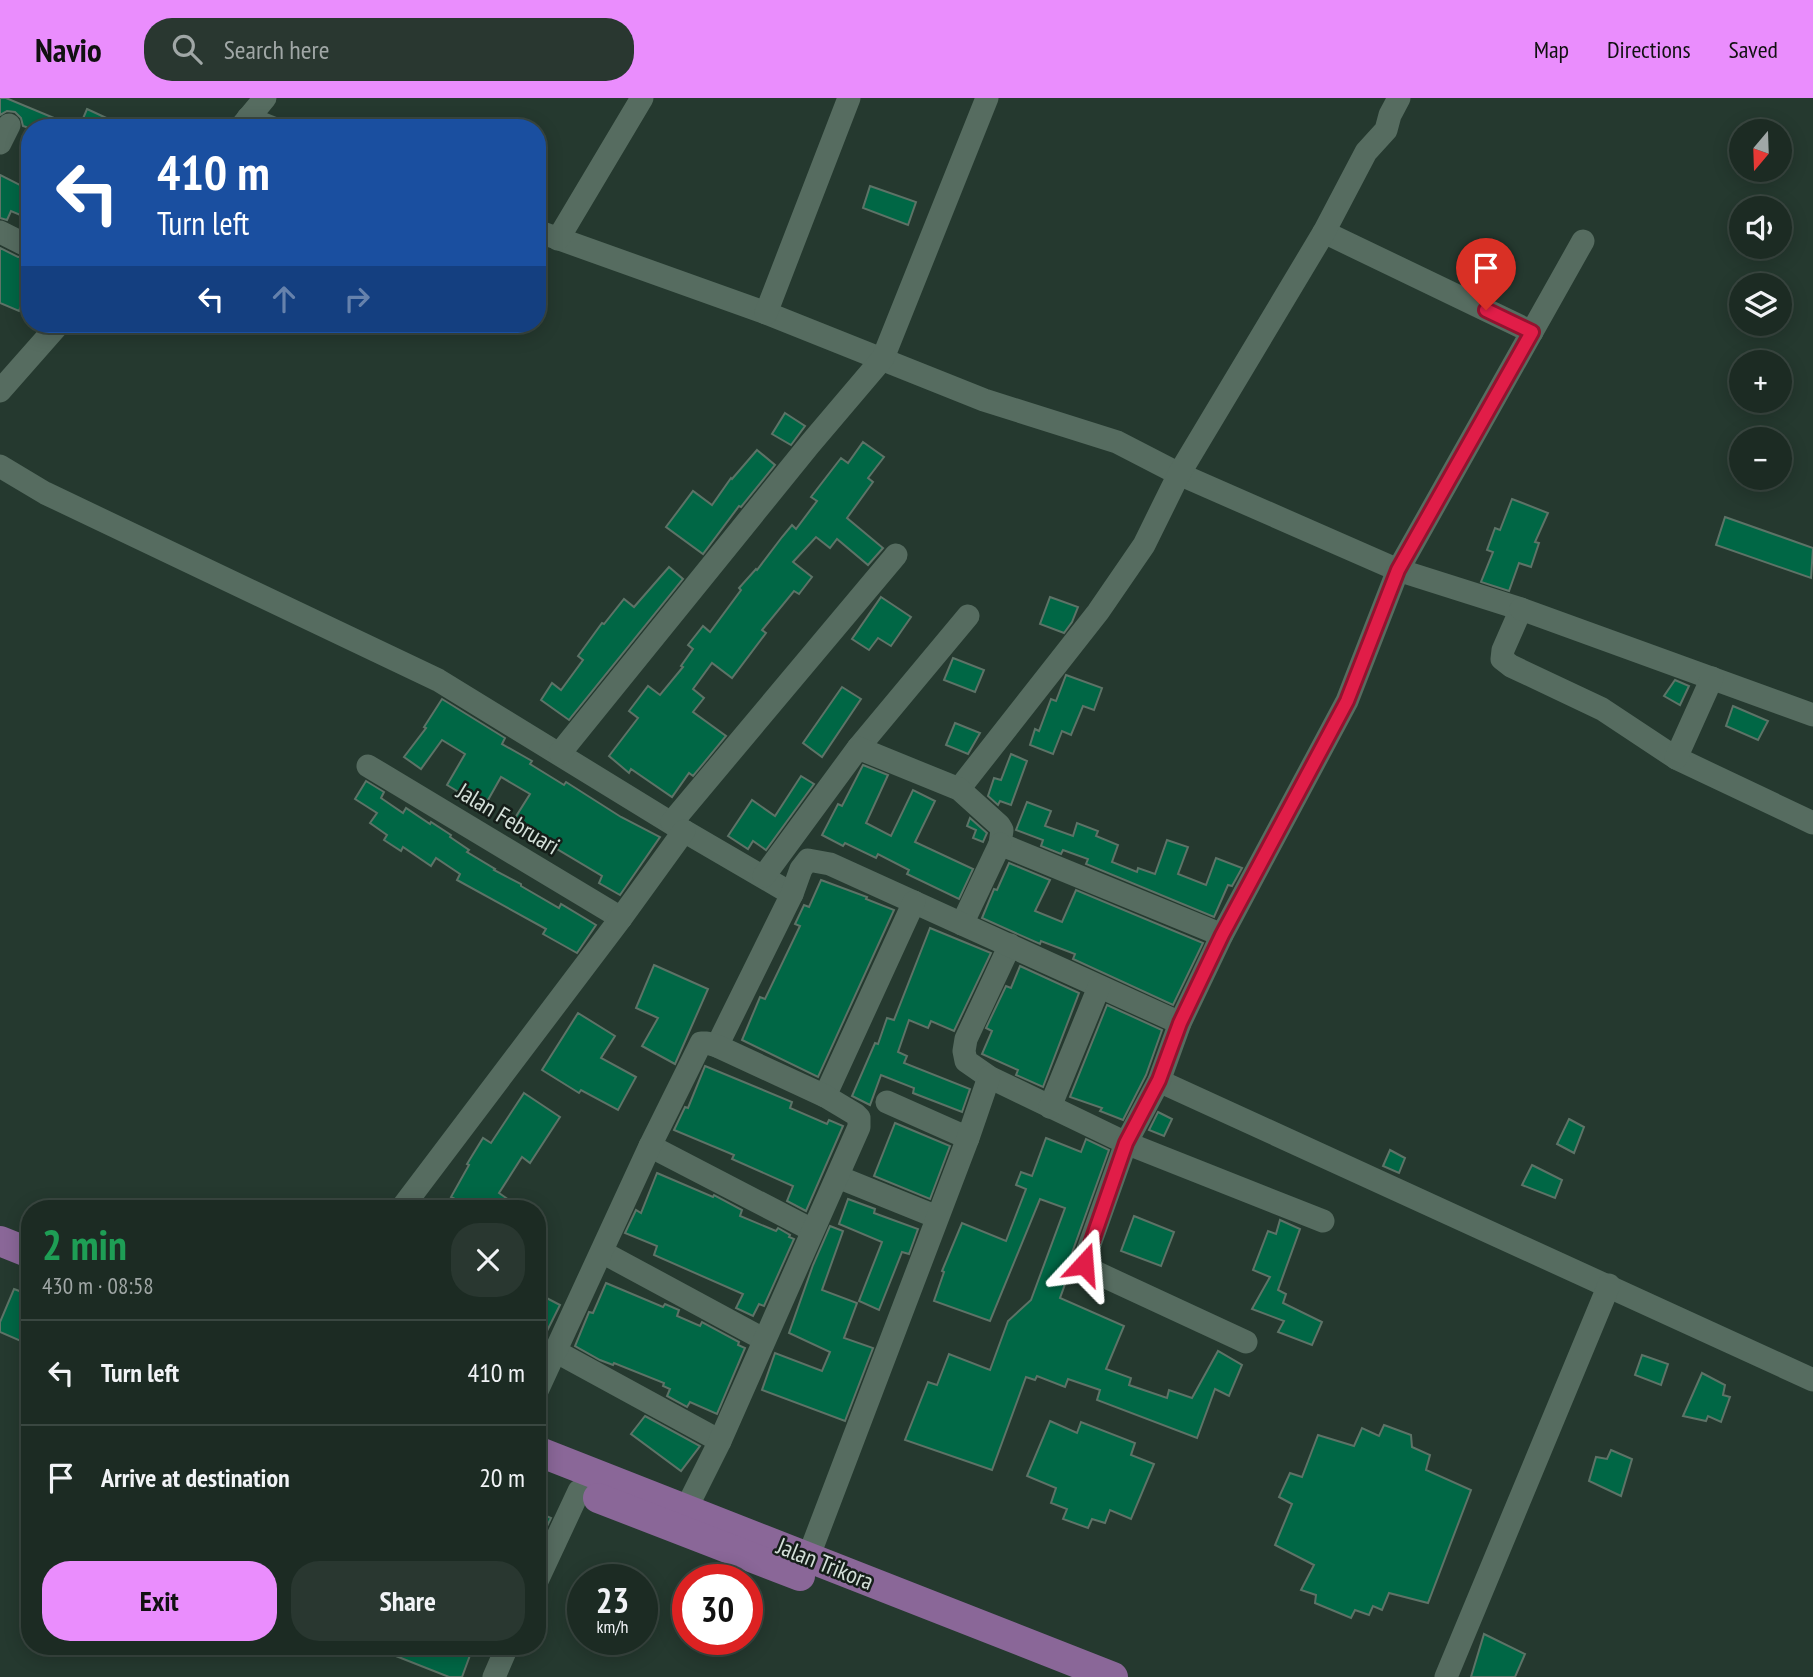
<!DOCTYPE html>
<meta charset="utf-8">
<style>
:root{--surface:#1c2b23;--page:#293730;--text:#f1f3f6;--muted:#a0a7a6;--line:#3a4741;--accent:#ea8dfd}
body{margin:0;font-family:"PT Sans Narrow",sans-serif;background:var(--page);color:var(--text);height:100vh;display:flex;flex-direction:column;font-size:26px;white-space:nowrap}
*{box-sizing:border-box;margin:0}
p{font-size:23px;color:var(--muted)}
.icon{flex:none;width:38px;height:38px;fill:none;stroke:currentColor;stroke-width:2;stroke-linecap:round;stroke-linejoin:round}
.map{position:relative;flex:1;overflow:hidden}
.sheet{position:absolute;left:21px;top:1102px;width:525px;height:455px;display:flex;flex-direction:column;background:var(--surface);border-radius:28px;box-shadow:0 4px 18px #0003,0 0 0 2px var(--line)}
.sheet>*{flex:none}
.hud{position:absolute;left:21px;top:21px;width:525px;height:214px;border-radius:28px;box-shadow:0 4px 18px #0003,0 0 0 2px var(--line);background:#1a4fa0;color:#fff;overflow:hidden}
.needle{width:46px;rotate:199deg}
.controls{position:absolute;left:1729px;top:21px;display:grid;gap:14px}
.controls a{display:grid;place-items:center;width:63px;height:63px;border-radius:50%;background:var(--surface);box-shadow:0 4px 18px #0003,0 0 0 2px var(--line);font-size:35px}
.speed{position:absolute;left:567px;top:1466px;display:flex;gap:14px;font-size:35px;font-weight:700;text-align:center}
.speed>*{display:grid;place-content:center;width:91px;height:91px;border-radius:50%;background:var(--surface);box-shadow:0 4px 18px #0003,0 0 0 2px var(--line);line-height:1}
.speed small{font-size:18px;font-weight:400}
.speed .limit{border:10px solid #d22;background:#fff;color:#111}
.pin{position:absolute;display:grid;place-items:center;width:60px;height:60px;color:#fff;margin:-72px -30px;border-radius:50% 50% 50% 0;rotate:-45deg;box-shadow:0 0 7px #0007}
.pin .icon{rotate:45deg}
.me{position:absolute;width:77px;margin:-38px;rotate:19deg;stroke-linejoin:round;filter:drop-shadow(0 0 5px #0008)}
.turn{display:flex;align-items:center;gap:24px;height:147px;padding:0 21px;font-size:32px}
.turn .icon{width:91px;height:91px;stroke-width:2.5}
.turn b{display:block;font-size:49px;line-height:60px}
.lanes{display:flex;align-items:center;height:66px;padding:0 21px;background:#0003;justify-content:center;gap:35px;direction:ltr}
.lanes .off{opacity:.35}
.round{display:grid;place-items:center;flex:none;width:74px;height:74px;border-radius:28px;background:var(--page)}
.overview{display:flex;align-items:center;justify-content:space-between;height:119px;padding:0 21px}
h1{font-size:42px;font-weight:600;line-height:52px;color:#1e9e55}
.button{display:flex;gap:14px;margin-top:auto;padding:14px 21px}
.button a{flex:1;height:80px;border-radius:28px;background:var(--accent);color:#111;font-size:28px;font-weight:600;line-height:80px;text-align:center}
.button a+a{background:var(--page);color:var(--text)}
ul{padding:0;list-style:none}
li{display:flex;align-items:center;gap:21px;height:105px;padding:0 21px;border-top:2px solid var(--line)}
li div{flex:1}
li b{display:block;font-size:26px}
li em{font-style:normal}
header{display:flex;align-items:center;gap:42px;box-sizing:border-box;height:98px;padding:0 35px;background:var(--accent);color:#111}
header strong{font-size:33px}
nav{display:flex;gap:38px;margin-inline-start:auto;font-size:24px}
.search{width:490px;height:63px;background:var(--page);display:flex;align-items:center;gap:18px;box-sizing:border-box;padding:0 24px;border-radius:28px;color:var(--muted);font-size:26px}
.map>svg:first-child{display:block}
.building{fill:#006745;stroke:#5d7367;stroke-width:2}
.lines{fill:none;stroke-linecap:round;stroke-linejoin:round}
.minor{stroke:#566c60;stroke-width:23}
.major{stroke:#8a6798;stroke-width:30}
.route-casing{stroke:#92132f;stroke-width:18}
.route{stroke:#e11d48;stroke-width:12}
.labels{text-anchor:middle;stroke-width:5;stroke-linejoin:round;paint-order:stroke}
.street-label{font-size:24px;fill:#d4e0d9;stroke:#151e19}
</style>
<header>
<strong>Navio</strong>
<div class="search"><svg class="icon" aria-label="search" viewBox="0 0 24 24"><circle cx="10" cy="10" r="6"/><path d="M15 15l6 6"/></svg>Search here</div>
<nav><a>Map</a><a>Directions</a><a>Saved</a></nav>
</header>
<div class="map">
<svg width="1813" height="1579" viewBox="0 0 1813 1579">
<rect width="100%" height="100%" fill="#25392f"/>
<!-- building -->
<g class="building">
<path d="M0,0H6L78,30H29L23,28L21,20L15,14L7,13L0,17Z"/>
<path d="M87,11L128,30H79Z"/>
<path d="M0,77L30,92V109L25,119L11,113L7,122L0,120Z"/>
<path d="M870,88L916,104L908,127L863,110Z"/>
<path d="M0,150L18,159L30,158V186L19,213L0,205Z"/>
<path d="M785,315L805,328L791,347L772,336Z"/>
<path d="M863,344L884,359L868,380L873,384L847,420L883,450L868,467L837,441L830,450L816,439L793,464L812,479L799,496L794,493L762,532L766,535L732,580L712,565L693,591L704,600L693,614L726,638L693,678L689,675L672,699L631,671L629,675L609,658L638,620L629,613L648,588L660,597L683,569L681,568L693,551L688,547L703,528L710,534L741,492L739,490L756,471L757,472L782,439L792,427L796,431L817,403L811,399L841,360L848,365Z"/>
<path d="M757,352L775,367L741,409L739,408L703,456L666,429L693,393L712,407L731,380L732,381Z"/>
<path d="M1512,401L1548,415L1535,444L1539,445L1531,469L1519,465L1509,493L1481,484L1493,454L1487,452L1495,430L1500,432Z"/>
<path d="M1725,419L1813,450L1811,480L1716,447Z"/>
<path d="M669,469L683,481L569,622L541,602L552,585L561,592L583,562L578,558L602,525L604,526L624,501L634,509Z"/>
<path d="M881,499L911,519L891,548L878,540L869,552L852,541Z"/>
<path d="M1050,499L1078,509L1072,524L1064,535L1040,526Z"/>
<path d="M953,560L984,572L975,594L944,582Z"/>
<path d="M1066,577L1102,590L1094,612L1083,608L1071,637L1062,633L1053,656L1030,647L1035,631L1039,633L1051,601L1056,603Z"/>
<path d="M1675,582L1689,588L1680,607L1664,598Z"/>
<path d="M842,589L861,601L822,659L803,645Z"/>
<path d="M442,601L505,640L502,646L532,663L530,666L564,687L566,684L621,719L660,739L620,797L599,785L602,778L537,739L539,735L515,720L530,696L501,679L484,709L447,687L465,656L442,642L421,671L404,659L426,630L424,629Z"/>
<path d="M1733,608L1768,623L1758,642L1726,628Z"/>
<path d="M955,625L980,635L968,656L946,647Z"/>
<path d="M1011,656L1027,663L1011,707L1000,703L998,707L988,698L994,680L1001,682Z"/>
<path d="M863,667L888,677L866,725L891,738L913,692L935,703L915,744L973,771L959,801L907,776L909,772L878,756L876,760L845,745L843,748L822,737L838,706L842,708Z"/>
<path d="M801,678L814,686L766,752L753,743L748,751L728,738L752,702L775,718Z"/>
<path d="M366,683L384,694L381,700L403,715L406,710L430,726L431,724L451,737L450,739L469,752L467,754L495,771L494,772L521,786V788L559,810L561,806L596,827L577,855L543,836L546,831L457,782L460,776L436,760L431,768L403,749L401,753L384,742L387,737L370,725L377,715L355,701Z"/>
<path d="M1027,704L1051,713L1045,728L1073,738L1077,725L1098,733L1096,738L1118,747L1112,764L1137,774L1138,770L1155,776L1167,742L1188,749L1178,776L1206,787L1216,760L1242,770L1232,788L1228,787L1214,819L1086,766L1088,761L1063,752L1061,756L1041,748L1043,742L1016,732Z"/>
<path d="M970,720L987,735L983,744L973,740L976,732L967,728Z"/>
<path d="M1009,765L1050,782L1035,813L1062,824L1076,792L1203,845L1173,907L1073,861L1075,856L1041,843L1040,846L982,820L994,791L997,792Z"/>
<path d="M821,782L867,799L866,801L894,812L818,979L742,942L760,899L765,901L800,828L795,826L804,807L809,809Z"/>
<path d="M930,830L991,855L954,933L931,923L928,930L909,922L898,954L907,958L904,965L970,991L962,1014L913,995L914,990L881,977L870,1007L852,998L875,945L878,946L887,920L894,922Z"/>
<path d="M654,867L708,891L675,966L642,948L658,920L636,910Z"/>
<path d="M1020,868L1079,895L1043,989L1016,977L1018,972L982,956L992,933L986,930L1006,888L1011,890Z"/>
<path d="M1107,907L1162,932L1146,977L1123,1022L1100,1013L1102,1010L1070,999Z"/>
<path d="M578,915L615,938L601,960L636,979L618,1012L581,992L579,995L542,972Z"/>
<path d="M705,968L792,1004L790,1010L827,1026L829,1022L843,1028L806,1113L787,1103L793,1088L732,1061L734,1057L674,1032L685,1009L688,1010Z"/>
<path d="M524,995L560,1019L530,1065L522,1059L499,1095L522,1111H474L451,1099L469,1067L467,1066L483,1040L491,1045Z"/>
<path d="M1158,1014L1172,1021L1164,1038L1149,1032Z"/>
<path d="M1569,1021L1584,1029L1574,1055L1557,1046Z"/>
<path d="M895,1025L950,1048L930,1101L874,1078Z"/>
<path d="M1046,1040L1081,1054L1086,1041L1109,1052L1072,1155L1071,1170L1060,1200L1124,1228L1106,1271L1131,1280L1129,1287L1167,1300L1169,1292L1192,1300L1218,1253L1242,1267L1229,1298L1215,1291L1197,1340L1097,1302L1100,1292L1068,1281L1065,1289L1037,1278L1035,1282L1026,1279L992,1372L905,1342L928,1284L937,1287L949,1256L990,1272L1008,1223L1031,1202L1065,1110L1040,1101L990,1223L934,1203L944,1174L942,1173L962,1125L1006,1143L1026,1091L1016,1087L1021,1074L1032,1078Z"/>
<path d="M1390,1052L1405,1060L1399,1075L1383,1068Z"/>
<path d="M1532,1067L1562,1082L1555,1100L1522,1087Z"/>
<path d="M657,1075L713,1099L714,1097L742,1112L740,1118L776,1133L778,1130L790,1137L789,1139L794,1141L764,1208L759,1206L753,1218L736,1210L743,1196L654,1157L657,1148L625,1135L636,1112L641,1115Z"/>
<path d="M848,1101L875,1111L874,1115L918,1131L909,1156L902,1154L879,1212L859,1203L882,1144L839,1126Z"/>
<path d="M1134,1118L1174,1134L1161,1168L1121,1153Z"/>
<path d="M1280,1122L1300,1131L1278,1192L1286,1196L1283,1205L1322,1224L1312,1247L1278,1234L1284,1223L1252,1211L1270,1179L1253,1172L1268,1133L1276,1136Z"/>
<path d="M830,1128L843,1133L822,1192L857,1205L844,1240L873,1250L845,1323L762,1292L775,1255L822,1273L830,1254L789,1235L813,1167Z"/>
<path d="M606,1185L663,1209L665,1206L679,1212L677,1218L700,1228L702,1224L739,1244L738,1247L745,1250L717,1316L690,1304L687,1309L667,1298L670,1291L663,1288L664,1285L614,1265L613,1267L600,1262L575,1248L589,1214L593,1215Z"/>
<path d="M14,1191L30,1197V1247L0,1234V1224Z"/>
<path d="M537,1195L560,1207L537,1253Z"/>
<path d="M1642,1257L1668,1266L1661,1287L1635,1277Z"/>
<path d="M1702,1275L1725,1287L1723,1297L1730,1299L1721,1324L1708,1318L1706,1323L1683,1318Z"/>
<path d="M645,1318L700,1348L681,1373L631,1336Z"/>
<path d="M1050,1323L1077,1335L1081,1324L1135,1345L1131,1357L1154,1366L1131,1421L1110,1412L1105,1425L1092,1421L1088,1430L1063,1421L1067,1411L1051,1405L1056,1390L1027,1378Z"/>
<path d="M1384,1327L1411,1337L1412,1349L1430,1357L1426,1372L1471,1392L1428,1505L1389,1495L1382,1512L1373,1508L1369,1517L1355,1512L1351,1520L1315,1505L1316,1497L1301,1492L1314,1467L1275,1447L1292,1406L1279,1399L1290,1375L1302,1379L1318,1337L1354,1348L1362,1330L1379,1338Z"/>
<path d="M1611,1352L1632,1361L1621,1398L1589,1383L1596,1359L1607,1361Z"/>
<path d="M537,1414L551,1420L537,1449Z"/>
<path d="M1484,1536L1525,1556L1515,1579H1471Z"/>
<path d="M373,1549H473L462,1579H449Z"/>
</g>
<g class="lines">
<!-- minor -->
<g class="minor">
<path d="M248,20L273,30"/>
<path d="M240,30L265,0"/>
<path d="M0,45L9,27"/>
<path d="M537,133L766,215L984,302L1117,344L1179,376L1398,472L1521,511L1503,552L1502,561L1511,568L1602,611L1676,660L1813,725"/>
<path d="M0,134L24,146"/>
<path d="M1324,134L1532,234"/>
<path d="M558,141L642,0"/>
<path d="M766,215L849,0"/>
<path d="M0,293L59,226"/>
<path d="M0,368L45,395L438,582L684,733L792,796"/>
<path d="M1521,511L1813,617"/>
<path d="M858,650L968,518"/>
<path d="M560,655L810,346L883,260L987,0"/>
<path d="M1676,660L1712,580"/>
<path d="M368,668L621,820"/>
<path d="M959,691L1098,514L1144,447L1179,376L1324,134L1366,54L1386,32L1390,17L1399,0"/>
<path d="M672,724L896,457"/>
<path d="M764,778L858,650L959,691L999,727L1002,732L1000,746L1222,837"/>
<path d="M962,826L1000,746"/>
<path d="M1010,847L966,941L964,953L966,963L989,979L1126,1045L1323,1123"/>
<path d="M717,948L792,796L801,771L808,762L830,766L1180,925"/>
<path d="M1159,983L1813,1282"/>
<path d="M825,998L914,804"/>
<path d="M887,1004L968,1040"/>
<path d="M1050,1009L1099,889"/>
<path d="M650,1048L812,1132"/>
<path d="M843,1081L937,1119"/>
<path d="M401,1111L621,820L684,733"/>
<path d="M602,1154L763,1241"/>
<path d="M1246,1244L1095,1174L1084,1166L1085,1160L1126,1045L1159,983L1180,925L1222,837L1347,603L1398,472L1583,143"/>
<path d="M555,1253L720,1343"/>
<path d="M537,1293L650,1048L701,945H707L717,948L825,998L855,1016L859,1020V1029L720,1343L686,1411"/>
<path d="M808,1460L968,1040L989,979"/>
<path d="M537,1483L579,1393"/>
<path d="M494,1579L507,1549"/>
<path d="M1446,1579L1609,1187"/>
</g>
<!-- major -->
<g class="major">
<path d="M0,1143L30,1155"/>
<path d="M537,1353L1113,1579"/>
<path d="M598,1400L800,1478"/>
</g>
</g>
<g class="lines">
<!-- route casing -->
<g class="route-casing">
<path id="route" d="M1084,1166L1126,1045L1159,982L1180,925L1222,837L1347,603L1398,472L1532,234L1486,212"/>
</g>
<!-- route -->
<use href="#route" class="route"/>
</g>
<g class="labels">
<!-- street labels -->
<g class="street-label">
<text transform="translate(508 721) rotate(31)" y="8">Jalan Februari</text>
<text transform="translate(825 1466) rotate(22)" y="8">Jalan Trikora</text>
</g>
</g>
</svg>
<div class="controls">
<a><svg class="needle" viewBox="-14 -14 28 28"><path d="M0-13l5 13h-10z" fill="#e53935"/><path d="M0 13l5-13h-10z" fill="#a0a7a6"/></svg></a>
<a><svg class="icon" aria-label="sound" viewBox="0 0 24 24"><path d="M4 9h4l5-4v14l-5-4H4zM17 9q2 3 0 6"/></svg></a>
<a><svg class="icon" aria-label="layers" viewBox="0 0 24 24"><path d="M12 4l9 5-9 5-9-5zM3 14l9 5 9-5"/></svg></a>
<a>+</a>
<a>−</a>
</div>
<div class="speed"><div>23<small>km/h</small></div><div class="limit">30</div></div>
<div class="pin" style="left:1486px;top:212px;background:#d93025"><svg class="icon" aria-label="arrive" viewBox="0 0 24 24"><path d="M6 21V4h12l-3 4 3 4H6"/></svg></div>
<svg class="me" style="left:1084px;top:1166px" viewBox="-20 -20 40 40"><path d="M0-17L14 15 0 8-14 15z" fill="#e11d48" stroke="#fff" stroke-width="4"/></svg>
<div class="hud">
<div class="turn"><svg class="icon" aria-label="left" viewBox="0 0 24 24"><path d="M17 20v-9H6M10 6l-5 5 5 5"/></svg><div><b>410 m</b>Turn left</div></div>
<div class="lanes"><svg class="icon" aria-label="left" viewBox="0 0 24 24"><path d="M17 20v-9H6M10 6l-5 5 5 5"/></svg><svg class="icon off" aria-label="ahead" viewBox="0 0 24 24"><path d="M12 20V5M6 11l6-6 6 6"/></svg><svg class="icon off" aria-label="right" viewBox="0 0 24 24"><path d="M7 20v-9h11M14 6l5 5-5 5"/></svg></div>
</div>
<section class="sheet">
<div class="overview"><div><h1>2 min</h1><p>430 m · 08:58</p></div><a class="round"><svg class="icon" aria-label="close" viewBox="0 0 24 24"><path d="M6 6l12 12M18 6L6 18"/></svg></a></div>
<ul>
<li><svg class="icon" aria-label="left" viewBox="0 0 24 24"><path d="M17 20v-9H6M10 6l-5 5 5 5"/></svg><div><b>Turn left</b></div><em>410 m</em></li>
<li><svg class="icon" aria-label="arrive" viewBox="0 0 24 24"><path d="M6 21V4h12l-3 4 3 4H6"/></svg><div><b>Arrive at destination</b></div><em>20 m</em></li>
</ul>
<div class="button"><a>Exit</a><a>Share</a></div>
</section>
</div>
